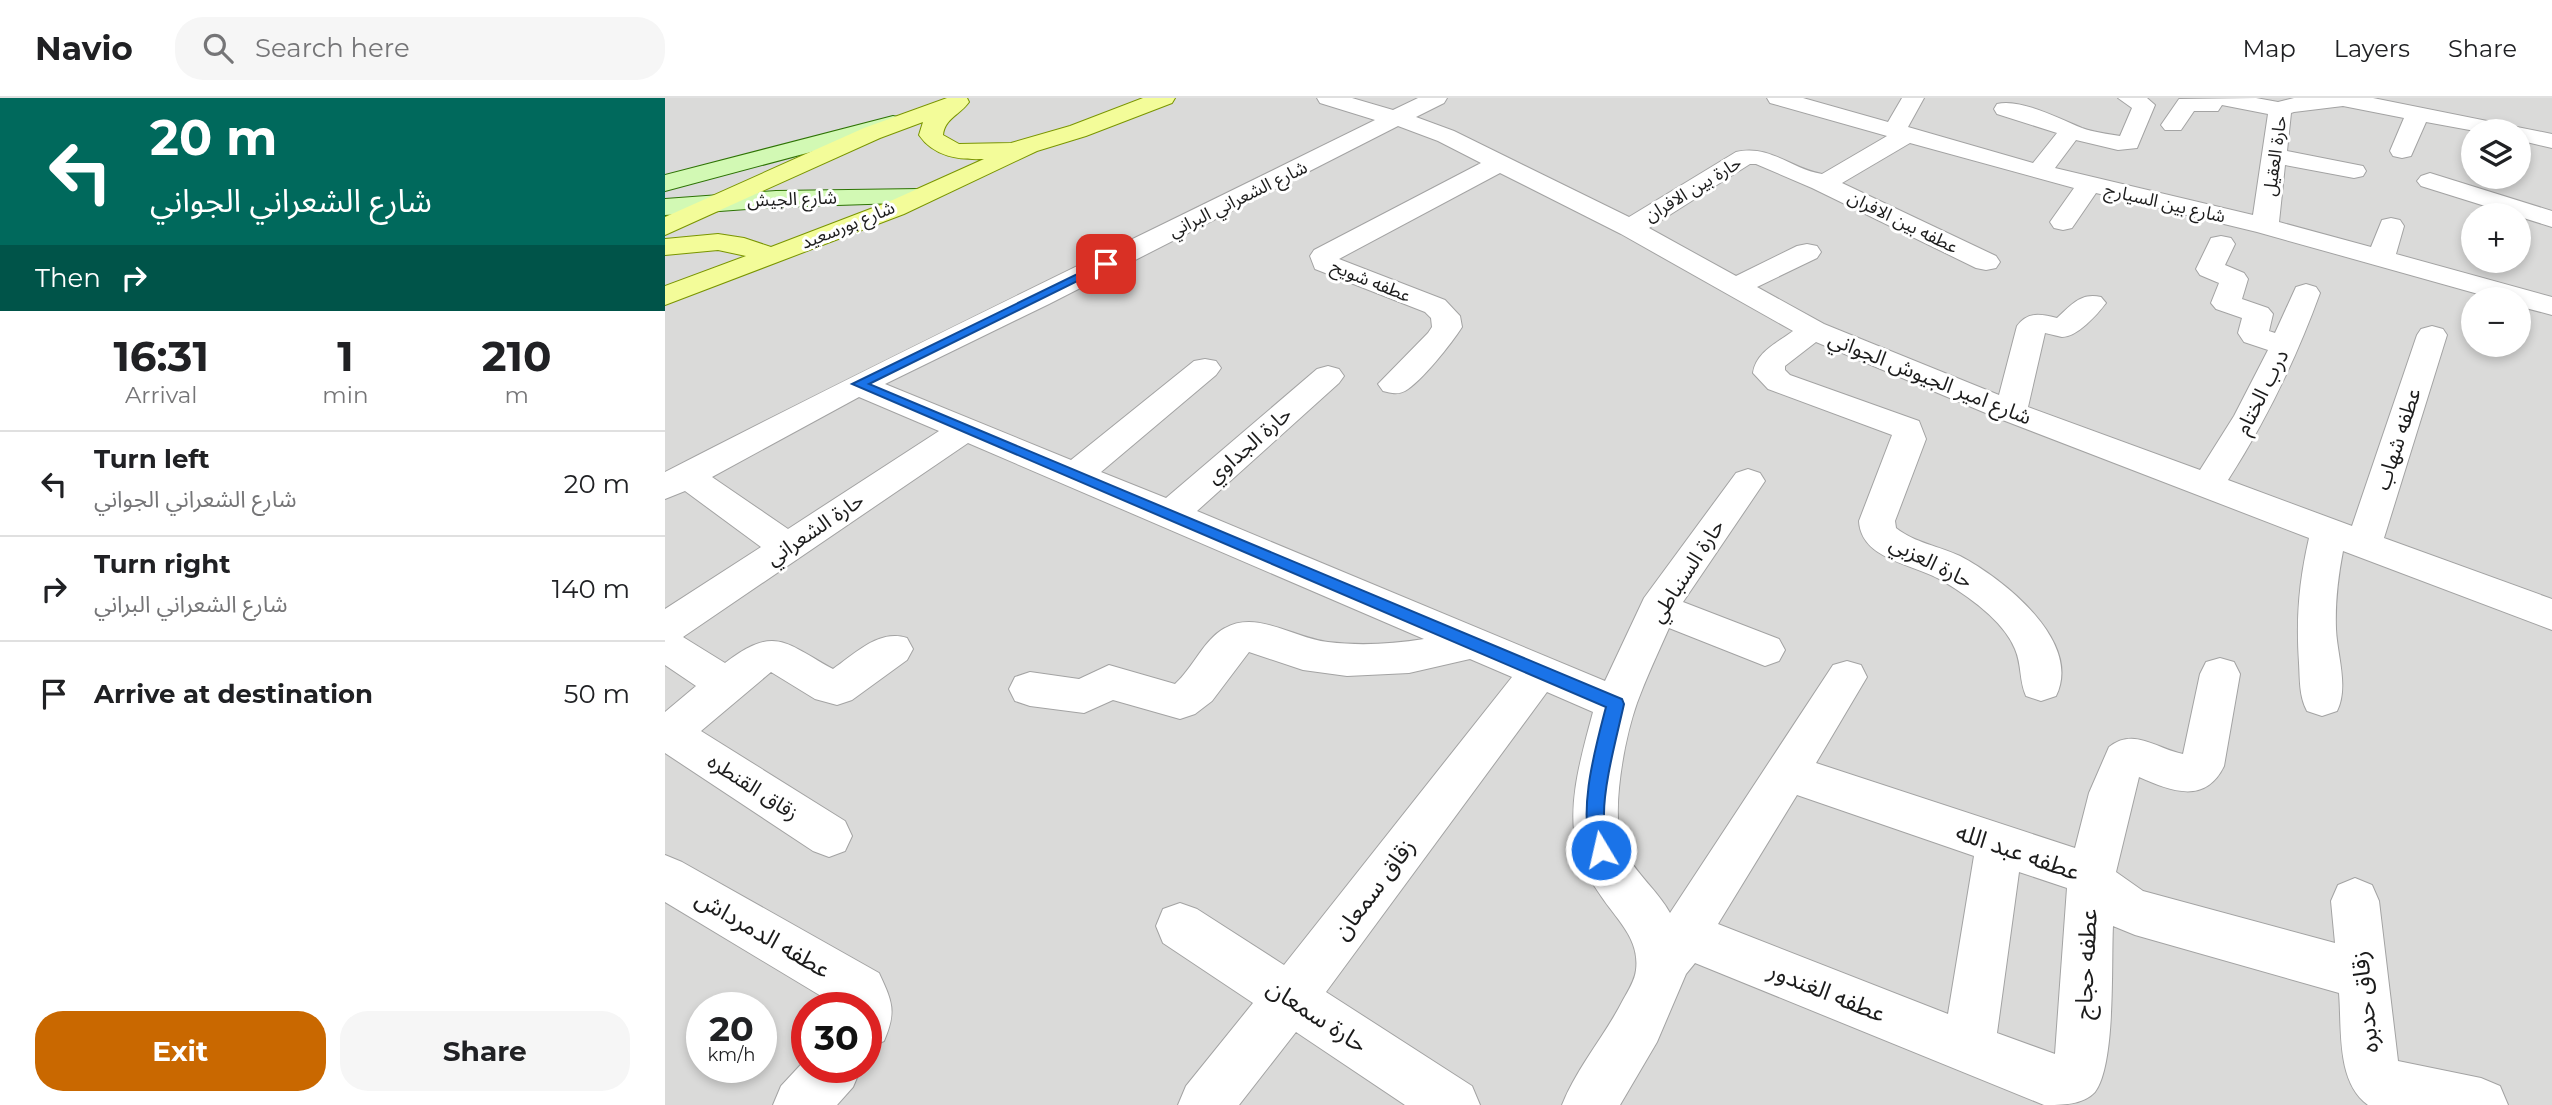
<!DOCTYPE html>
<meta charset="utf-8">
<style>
:root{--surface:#fff;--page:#f6f6f6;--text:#202124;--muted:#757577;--line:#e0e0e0;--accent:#c96800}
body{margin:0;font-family:Montserrat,"Noto Sans Arabic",sans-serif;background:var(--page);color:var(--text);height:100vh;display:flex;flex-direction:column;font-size:26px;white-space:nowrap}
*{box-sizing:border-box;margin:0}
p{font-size:23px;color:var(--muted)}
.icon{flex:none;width:38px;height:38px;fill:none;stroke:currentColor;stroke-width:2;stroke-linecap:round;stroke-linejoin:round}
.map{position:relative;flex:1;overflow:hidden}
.panel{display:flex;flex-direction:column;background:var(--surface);width:665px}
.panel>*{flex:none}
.top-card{background:#00695c;color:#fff;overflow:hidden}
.tools{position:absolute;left:1796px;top:21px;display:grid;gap:14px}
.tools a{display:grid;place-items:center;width:70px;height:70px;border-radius:50%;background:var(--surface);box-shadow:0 4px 10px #0003;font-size:35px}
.speed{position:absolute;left:21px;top:894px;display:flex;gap:14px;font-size:35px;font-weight:700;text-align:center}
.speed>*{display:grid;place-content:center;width:91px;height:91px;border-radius:50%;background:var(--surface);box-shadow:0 4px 10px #0003;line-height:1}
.speed small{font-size:18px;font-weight:400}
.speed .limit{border:10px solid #d22;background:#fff;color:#111}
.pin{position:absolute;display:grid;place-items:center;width:60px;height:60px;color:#fff;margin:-30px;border-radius:14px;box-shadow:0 4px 10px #0006}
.me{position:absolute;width:77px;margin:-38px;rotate:351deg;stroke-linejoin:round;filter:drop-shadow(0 0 5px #0008)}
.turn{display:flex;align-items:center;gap:24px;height:147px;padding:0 35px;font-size:32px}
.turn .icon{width:91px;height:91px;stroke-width:2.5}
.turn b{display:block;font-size:49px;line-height:60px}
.then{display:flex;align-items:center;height:66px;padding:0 35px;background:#0003;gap:14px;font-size:26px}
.eta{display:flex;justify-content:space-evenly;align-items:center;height:119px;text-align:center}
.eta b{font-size:42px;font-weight:700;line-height:49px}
.primary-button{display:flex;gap:14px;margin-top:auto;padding:14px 35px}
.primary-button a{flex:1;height:80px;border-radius:28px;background:var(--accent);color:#fff;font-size:28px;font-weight:700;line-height:80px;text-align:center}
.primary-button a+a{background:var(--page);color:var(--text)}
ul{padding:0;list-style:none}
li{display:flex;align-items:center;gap:21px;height:105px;padding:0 35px;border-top:2px solid var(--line)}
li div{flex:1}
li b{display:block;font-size:26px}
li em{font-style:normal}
header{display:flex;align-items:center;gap:42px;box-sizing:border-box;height:98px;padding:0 35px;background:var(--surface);border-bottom:2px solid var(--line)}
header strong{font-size:33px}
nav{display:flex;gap:38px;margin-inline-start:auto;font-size:24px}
.search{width:490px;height:63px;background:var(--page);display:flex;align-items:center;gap:18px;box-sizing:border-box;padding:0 24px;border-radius:28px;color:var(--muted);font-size:26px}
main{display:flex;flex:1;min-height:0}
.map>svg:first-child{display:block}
.residential{fill:#dadad9;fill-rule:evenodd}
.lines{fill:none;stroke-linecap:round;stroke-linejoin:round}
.street-casing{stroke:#a3a3a3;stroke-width:2}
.secondary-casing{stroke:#2d7304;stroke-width:2}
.primary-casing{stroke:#799500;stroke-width:2}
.street{fill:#fff;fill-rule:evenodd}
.secondary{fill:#d2f9b4;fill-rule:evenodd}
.primary{fill:#f3fc99;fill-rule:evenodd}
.route{fill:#1a73e8;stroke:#114b97;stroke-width:2}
.labels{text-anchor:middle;stroke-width:6;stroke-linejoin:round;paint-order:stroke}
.far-street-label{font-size:18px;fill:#1c1c1c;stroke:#fff}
.street-label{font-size:21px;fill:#1c1c1c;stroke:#fff}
.near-street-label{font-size:24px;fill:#1c1c1c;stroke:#fff}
</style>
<header>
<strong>Navio</strong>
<div class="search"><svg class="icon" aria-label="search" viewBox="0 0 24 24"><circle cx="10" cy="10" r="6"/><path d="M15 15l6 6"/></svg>Search here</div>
<nav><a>Map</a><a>Layers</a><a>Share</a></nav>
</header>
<main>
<section class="panel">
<div class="top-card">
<div class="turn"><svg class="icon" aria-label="left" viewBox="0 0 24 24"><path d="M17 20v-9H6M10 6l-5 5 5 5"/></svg><div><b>20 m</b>شارع الشعراني الجواني</div></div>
<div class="then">Then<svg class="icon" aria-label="right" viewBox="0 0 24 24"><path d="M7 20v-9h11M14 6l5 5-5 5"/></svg></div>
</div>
<div class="eta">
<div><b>16:31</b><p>Arrival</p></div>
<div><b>1</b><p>min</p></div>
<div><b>210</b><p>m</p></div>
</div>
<ul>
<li><svg class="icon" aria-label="left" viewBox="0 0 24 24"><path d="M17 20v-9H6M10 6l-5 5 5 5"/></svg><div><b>Turn left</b><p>شارع الشعراني الجواني</p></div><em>20 m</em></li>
<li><svg class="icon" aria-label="right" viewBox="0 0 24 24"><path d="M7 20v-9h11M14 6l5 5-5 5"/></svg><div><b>Turn right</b><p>شارع الشعراني البراني</p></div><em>140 m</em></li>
<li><svg class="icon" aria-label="arrive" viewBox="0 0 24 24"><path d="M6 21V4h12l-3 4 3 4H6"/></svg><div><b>Arrive at destination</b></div><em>50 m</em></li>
</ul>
<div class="primary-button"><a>Exit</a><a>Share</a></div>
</section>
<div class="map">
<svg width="1887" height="1007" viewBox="0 0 1887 1007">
<rect width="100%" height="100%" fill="#eceee2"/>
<!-- residential -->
<path class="residential" d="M0,0H1887V1007H0ZM1808,33H1853V79H1808ZM1808,117H1853V163H1808ZM1808,201H1853V247H1808ZM37,910H96V970H37ZM142,910H201V970H142Z"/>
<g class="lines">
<!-- street casing -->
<g class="street-casing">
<g id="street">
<path d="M652,0H687L728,12L753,0H782L779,5L751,19L789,33L964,119L1071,54C1105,46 1126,71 1157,76L1222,38L1105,5L1102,0H1138L1223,24L1237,0H1259L1243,29L1368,65L1392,35L1332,16L1329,11L1332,6C1355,0 1395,21 1417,30C1428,34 1443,36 1455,38L1467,10L1453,0H1482L1490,7L1472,50L1453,52L1411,42L1390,70L1588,117L1603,16L1557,7L1553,13H1529L1516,32H1500L1496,27L1514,1L1591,0L1613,4L1629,0H1708L1887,36V50L1853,42V33H1810L1761,24L1746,58L1737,60L1728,58L1725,53L1739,20L1678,8L1629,14L1626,15L1622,53L1698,68L1701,73L1698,78L1689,80L1620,67L1614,124L1706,149L1717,122L1726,120L1735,122L1739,128L1731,156L1887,199V217L1853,208V201H1831L1592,134L1431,95L1407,130L1398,132L1389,130L1385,124L1409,90L1245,45L1177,85L1331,158L1335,164L1331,170L1321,172L1311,170L1147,90L1091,66H1085L984,130L1071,178L1132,148L1142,146L1152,148L1156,154L1152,160L1092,189L1159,226L1334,297L1352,228C1363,213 1376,216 1392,220C1406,207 1416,194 1436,199L1441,205C1432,217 1412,239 1397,239C1392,238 1385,236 1380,235L1363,309L1535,372L1569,318L1603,252L1579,244L1573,235L1577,220L1551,211L1546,205L1554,185L1535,177L1531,171L1546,140L1556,138L1566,140L1570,146L1560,167L1579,175L1583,181L1577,201L1603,210L1608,216L1604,233L1610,235L1631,189L1641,186L1651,189L1655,195C1631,261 1601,323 1563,382L1687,428L1752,237L1756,231L1767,228L1778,231L1782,237L1719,440L1887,501V532L1678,453C1673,479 1670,504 1671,531C1672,557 1684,589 1672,613L1657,618L1642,613C1634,598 1635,582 1634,565C1631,519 1634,484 1644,440L1335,321L1151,244L1120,268V272L1125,277L1254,323L1261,341L1230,423L1231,430C1250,445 1274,448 1295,458C1337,480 1418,543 1391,598L1376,603L1361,598C1354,583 1357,567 1350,551C1338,522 1303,498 1276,482C1249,466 1196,462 1194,423L1227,337L1103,291L1088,275C1091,254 1112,245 1128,233L956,136L835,75L674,161L780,202L795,218L797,229C787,245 756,284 740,293C733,297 725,295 718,293L713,286L763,235L767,229L766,220L760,214L650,171L645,158L649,152L816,65L773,43L733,28L384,206L220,286L406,362L529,263L540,261L551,263L556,270L551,277L436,374L501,400L652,271L663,268L674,271L679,278L674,285L532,413L940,583L979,500L1071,375L1083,371L1095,375L1100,383L1018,504L1114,541L1120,552L1114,563L1100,568L1004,530C993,555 981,580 972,605C960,639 943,721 960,754C972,777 993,793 1005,815L1168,567L1182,563L1196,567L1202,579L1151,665L1410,750L1424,695L1444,649C1469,629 1492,651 1518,656L1535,576L1541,564L1555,560L1569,564L1575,576L1559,668C1540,707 1506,693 1474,679L1451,774L1478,793L1670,845L1666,803L1673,787L1690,780L1707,787L1714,803L1733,963L1816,980L1835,988L1843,1007H1703C1671,984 1677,931 1674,895L1470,837L1448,828C1446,865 1451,966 1430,994C1418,1007 1397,1007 1379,1007L1030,865L1021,876L992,944L955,1007H897C912,969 940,938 958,902C963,893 970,882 971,872C975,841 952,822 936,798C926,784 917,767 912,750C901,707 917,656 928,614L882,594L661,894L807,988L815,1007H740L631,934L574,1007H513L521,988L588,905L498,845L491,828L498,811L515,805L532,811L619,867L847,579L805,561L744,575L682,578L638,572L584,554L547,603L530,616L515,621L448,602L419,615L365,608L350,603L344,591L350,579L365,574L414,581L444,567L510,586C528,570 539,541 560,530C592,512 629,540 663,544C695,548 727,546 759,541L303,345L18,539L60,565C110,527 119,544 168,571C191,555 214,531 242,540L248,551L242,562L187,602L172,607L150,601L106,574L36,633L180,723L187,738L180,753L164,759L148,753L0,655V614L31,588L0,567V511L96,449L20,393L0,401V374C235,253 473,139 710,22L655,5ZM194,299L274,333L123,431L47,379ZM1132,697L1309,758L1283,916L1053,826ZM1354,774L1402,790L1390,956L1332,935Z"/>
<path d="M1765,75L1887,113V129L1756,88L1752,83L1756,78Z"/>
<path d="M0,757L17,764L214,875C227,903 232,913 219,943L201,951V910H176L0,804Z"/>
<path d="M142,960V970H196L188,989L172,1007H108L116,988Z"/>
</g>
</g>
<!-- secondary casing -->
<g class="secondary-casing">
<g id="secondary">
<path d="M228,18L236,20L240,25L236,30L0,93V77Z"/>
<path d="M255,91L264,94L268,99L264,104L111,109L0,117V101L111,93Z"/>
</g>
</g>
<!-- primary casing -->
<g class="primary-casing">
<path id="primary" d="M282,0H302L304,4C295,17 280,20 278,37L294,46L346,45L405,28L478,0H510L507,5L421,38L372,53L239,116L0,207V188L81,158L53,152L0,157V141L53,136L79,140L106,149L221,105L319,61C294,62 269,59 254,37L258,24L215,40L0,137V119L199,30Z"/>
</g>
<!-- street -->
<use href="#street" class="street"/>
<!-- secondary -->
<use href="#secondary" class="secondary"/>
<!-- primary -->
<use href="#primary" class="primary"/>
</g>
<!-- route -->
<path class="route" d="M437,164L447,166L204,286L957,601L959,606C952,638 938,688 939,720C940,733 948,746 943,758L936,761L929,758C911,718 930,651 941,609L187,286Z"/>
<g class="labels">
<!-- far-street labels -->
<g class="far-street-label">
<text transform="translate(1610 58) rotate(-82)" y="6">حارة العقيل</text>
<text transform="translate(1028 91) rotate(-31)" y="6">حارة بين الافران</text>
<text transform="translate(127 101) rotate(-2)" y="6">شارع الجيش</text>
<text transform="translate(573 101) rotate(-26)" y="6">شارع الشعراني البراني</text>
<text transform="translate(1500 105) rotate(13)" y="6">شارع بين السيارج</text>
<text transform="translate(1238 124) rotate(26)" y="6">عطفه بين الافران</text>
<text transform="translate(183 127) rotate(-22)" y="6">شارع بورسعيد</text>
<text transform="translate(706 183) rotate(22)" y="6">عطفه شويح</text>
</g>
<!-- street labels -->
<g class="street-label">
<text transform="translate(1265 280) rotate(22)" y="7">شارع امير الجيوش الجواني</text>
<text transform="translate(1597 294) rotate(-63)" y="7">درب الختام</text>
<text transform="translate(1733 341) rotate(-72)" y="7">عطفه شهاب</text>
<text transform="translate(584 347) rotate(-41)" y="7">حارة الجداوي</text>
<text transform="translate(150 431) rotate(-34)" y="7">حارة الشعراني</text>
<text transform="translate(1266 464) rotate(27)" y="7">حارة العزبي</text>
<text transform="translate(1022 473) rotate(-57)" y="7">حارة السنباطي</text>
<text transform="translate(88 689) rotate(33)" y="7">زقاق القنطره</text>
</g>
<!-- near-street labels -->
<g class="near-street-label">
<text transform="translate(1353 754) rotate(19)" y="8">عطفه عبد الله</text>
<text transform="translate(709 791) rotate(-53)" y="8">زقاق سمعان</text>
<text transform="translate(98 836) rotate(30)" y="8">عطفه الدمرداش</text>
<text transform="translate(1421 866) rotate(-87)" y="8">عطفه حجاج</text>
<text transform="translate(1162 894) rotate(22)" y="8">عطفه الغندور</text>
<text transform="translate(1700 904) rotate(-96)" y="8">زقاق حدبره</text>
<text transform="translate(652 918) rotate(33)" y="8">حارة سمعان</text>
</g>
</g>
</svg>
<div class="tools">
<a><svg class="icon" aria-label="layers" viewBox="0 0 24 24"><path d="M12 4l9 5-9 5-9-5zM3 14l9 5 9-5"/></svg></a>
<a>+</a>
<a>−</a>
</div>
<div class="speed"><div>20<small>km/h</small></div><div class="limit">30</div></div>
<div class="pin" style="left:441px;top:166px;background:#d93025"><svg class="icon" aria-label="arrive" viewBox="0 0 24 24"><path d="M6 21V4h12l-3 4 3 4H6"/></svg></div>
<svg class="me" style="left:936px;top:752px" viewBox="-20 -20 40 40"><circle r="17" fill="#1a73e8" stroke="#fff" stroke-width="3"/><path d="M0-11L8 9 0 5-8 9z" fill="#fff"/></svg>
</div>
</main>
